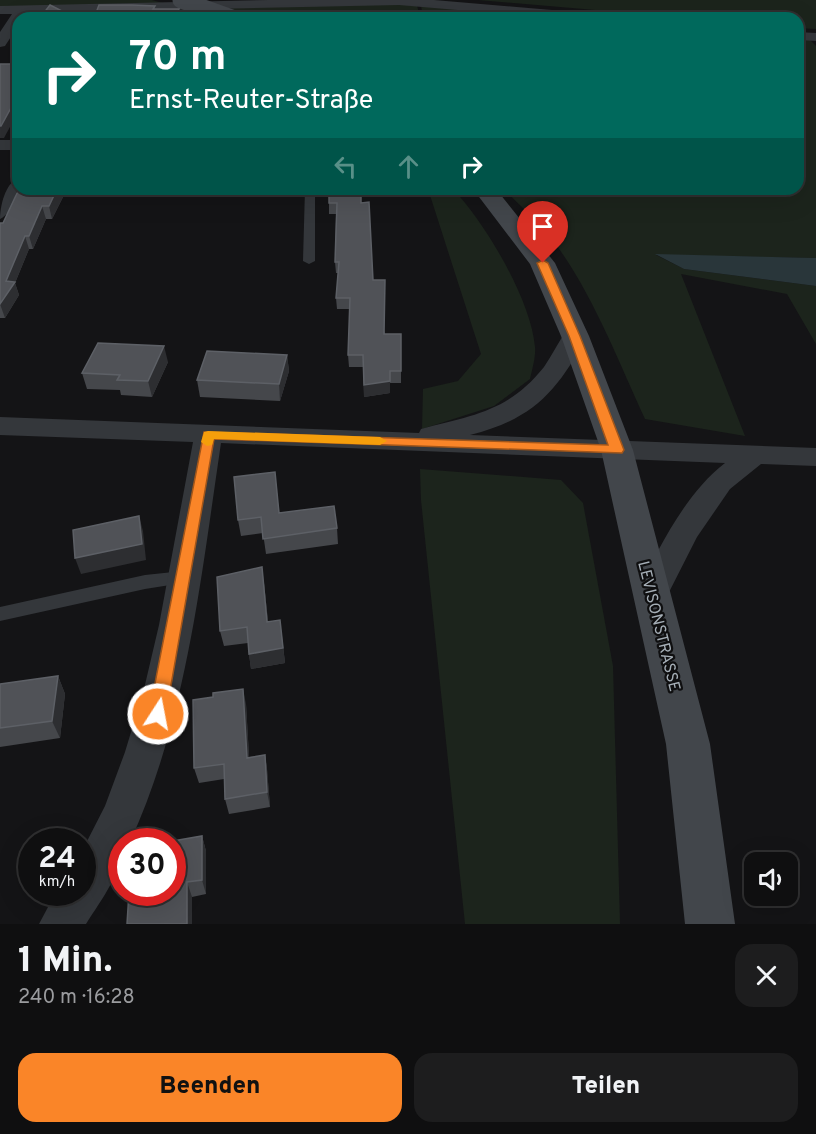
<!DOCTYPE html>
<html lang="de">
<meta charset="utf-8">
<style>
:root{--surface:#0f0f10;--page:#1d1d1e;--text:#f1f3f6;--muted:#9b9c9f;--line:#2f2f30;--accent:#fa8528}
body{margin:0;font-family:Overpass,sans-serif;background:var(--page);color:var(--text);height:100vh;display:flex;flex-direction:column;font-size:22px;white-space:nowrap}
*{box-sizing:border-box;margin:0}
p{font-size:20px;color:var(--muted)}
.icon{flex:none;width:33px;height:33px;fill:none;stroke:currentColor;stroke-width:2;stroke-linecap:round;stroke-linejoin:round}
.map{position:relative;height:924px;overflow:hidden}
.details{display:flex;flex-direction:column;background:var(--surface);flex:1}
.details>*{flex:none}
.guide{position:absolute;left:12px;top:12px;width:792px;height:183px;border-radius:18px;box-shadow:0 6px 24px #0002,0 0 0 2px var(--line);background:#00695c;color:#fff;overflow:hidden}
.buttons{position:absolute;left:744px;top:852px;display:grid;gap:12px}
.buttons a{display:grid;place-items:center;width:54px;height:54px;border-radius:12px;background:var(--surface);box-shadow:0 6px 24px #0002,0 0 0 2px var(--line);font-size:30px}
.speed{position:absolute;left:18px;top:828px;display:flex;gap:12px;font-size:30px;font-weight:700;text-align:center}
.speed>*{display:grid;place-content:center;width:78px;height:78px;border-radius:50%;background:var(--surface);box-shadow:0 6px 24px #0002,0 0 0 2px var(--line);line-height:1}
.speed small{font-size:15px;font-weight:400}
.speed .limit{border:9px solid #d22;background:#fff;color:#111}
.pin{position:absolute;display:grid;place-items:center;width:51px;height:51px;color:#fff;margin:-62px -26px;border-radius:50% 50% 50% 0;rotate:-45deg;box-shadow:0 0 6px #0007}
.pin .icon{rotate:45deg}
.me{position:absolute;width:66px;margin:-33px;rotate:11deg;stroke-linejoin:round;filter:drop-shadow(0 0 4px #0008)}
.turn{display:flex;align-items:center;gap:21px;height:126px;padding:0 18px;font-size:27px}
.turn .icon{width:78px;height:78px;stroke-width:2.5}
.turn b{display:block;font-size:42px;line-height:51px}
.lanes{display:flex;align-items:center;height:57px;padding:0 18px;background:#0003;justify-content:center;gap:30px;direction:ltr}
.lanes .off{opacity:.35}
.round{display:grid;place-items:center;flex:none;width:63px;height:63px;border-radius:18px;background:var(--page)}
.summary{display:flex;align-items:center;justify-content:space-between;height:102px;padding:0 18px}
h1{font-size:36px;font-weight:800;line-height:45px}
.primary-button{display:flex;gap:12px;margin-top:auto;padding:12px 18px}
.primary-button a{flex:1;height:69px;border-radius:18px;background:var(--accent);color:#111;font-size:24px;font-weight:800;line-height:69px;text-align:center}
.primary-button a+a{background:var(--page);color:var(--text)}
.map>svg:first-child{display:block}
.green{fill:#1c241c}
.water{fill:#29363a}
.lines{fill:none;stroke-linecap:round;stroke-linejoin:round}
.path{stroke:#3a3e42;stroke-width:2;stroke-dasharray:1.5 2;stroke-linecap:butt}
.service{fill:#34373b;fill-rule:evenodd}
.minor{fill:#34373b;fill-rule:evenodd}
.secondary{fill:#42464b;fill-rule:evenodd}
.secondary-bridge{stroke:#42464b;stroke-width:17}
.wall{fill:#45474b}
.shaded-wall{fill:#2d2e31}
.building{fill:#505257;stroke:#5d6066;stroke-width:1.5}
.route{fill:#fa8528;stroke:#a2561a;stroke-width:1.5}
.slow{fill:#f59e0b}
.labels{text-anchor:middle;stroke-width:4.5;stroke-linejoin:round;paint-order:stroke}
.street-label{font-size:16px;fill:#a5aeb6;stroke:#0f0f10}
</style>
<div class="map">
<svg width="816" height="924" viewBox="0 0 816 924">
<rect width="100%" height="100%" fill="#141416"/>
<!-- green -->
<g class="green">
<path d="M0,0H152L166,4L0,8Z"/>
<path d="M478,0H816V29L798,28V18H688Z"/>
<path d="M384,3L417,5L420,18H254L227,7Z"/>
<path d="M421,5L596,18H423Z"/>
<path d="M798,37L808,38L816,46V258L656,255L684,269L816,286V344L787,294L681,274L745,436L645,419C617,358 592,292 552,239C538,221 519,205 504,189H798Z"/>
<path d="M428,189H453C486,224 531,300 535,347C536,357 532,370 530,379L494,406L422,429L423,389L458,381L481,354Z"/>
<path d="M420,469L561,480L583,503L613,666L620,924H465L421,500Z"/>
</g>
<!-- water -->
<path class="water" d="M655,254L816,258V286L684,269Z"/>
<g class="lines">
<!-- path -->
<path class="path" d="M620,16L643,18"/>
<!-- service -->
<g class="service">
<path d="M18,178C18,190 13,213 0,219C0,206 5,184 18,178Z"/>
<path d="M305,189H315V261L309,264L303,261Z"/>
<path d="M183,571L189,572L192,577L189,582L145,589L0,621V607L145,575Z"/>
</g>
<!-- minor -->
<g class="minor">
<path d="M269,0H434L599,14L606,18H551L399,5L26,13L23,18H18V26L5,46L0,47V32L12,14H0V6Z"/>
<path d="M798,32L816,33V41L798,40Z"/>
<rect x="0" y="140" width="18" height="10"/>
<path d="M575,329L584,331L587,336C557,392 533,419 470,435L816,448V466L761,464L730,489L697,537L664,602L652,606L640,602L636,593C660,547 684,495 725,463L221,443C201,577 187,717 130,842H122C122,874 103,897 86,924H39L56,892H82V851L105,806L125,752L144,689L159,625L193,442L0,435V417L419,433L421,429C473,415 508,412 544,367C552,355 558,343 566,331Z"/>
</g>
<!-- secondary -->
<path class="secondary" d="M473,189H496L555,263L589,336L633,450L710,744L735,924H685L666,744L601,450L561,336L530,264Z"/>
<!-- secondary-bridge -->
<path class="secondary-bridge" d="M181,0L232,18"/>
</g>
<!-- wall -->
<g class="wall">
<path d="M67,189L52,219H46L33,249H29L15,283L19,295L5,318H0V223H3Z"/>
<path d="M329,203H362L373,280L385,334H401V383H390V393L364,397L363,367H349L348,355L350,309H337L336,298L338,273H336L335,262L336,214H329Z"/>
<path d="M287,355L289,371L280,401L200,397L197,380Z"/>
<path d="M168,362L152,397L121,395L120,390L87,389L82,373Z"/>
<path d="M280,513L337,528L338,544L266,554L263,533L241,536L238,520Z"/>
<path d="M264,583L268,622L282,636L285,663L251,669L249,654L248,643L224,646L220,631Z"/>
<path d="M58,676L65,694L60,738L0,747V684Z"/>
<path d="M246,704L249,757L265,755L267,769L270,807L229,814L225,799L224,779L199,783L194,768Z"/>
<path d="M202,836L206,851V894L192,897L172,892Z"/>
</g>
<!-- shaded-wall -->
<g class="shaded-wall">
<path d="M179,9L181,18H176Z"/>
<path d="M64,12L65,18H60Z"/>
<path d="M18,95V112L4,138H0V126Z"/>
<path d="M57,189H67L52,219L49,206Z"/>
<path d="M42,206L46,219L33,249L29,236Z"/>
<path d="M25,236L29,249L15,283L19,295L5,318L0,304L6,281Z"/>
<path d="M164,346L168,362L152,397L148,381Z"/>
<path d="M287,355L289,371L280,401L279,384Z"/>
<path d="M390,371V393L364,397V385Z"/>
<path d="M139,516L143,531L146,560L81,574L75,558Z"/>
<path d="M262,567L264,583L270,638L267,622Z"/>
<path d="M280,620L285,663L251,669L249,654Z"/>
<path d="M58,676L65,694L60,738L52,721Z"/>
<path d="M243,689L246,704L250,772L247,758Z"/>
<path d="M265,755L267,769L270,807L267,792Z"/>
<path d="M202,836L206,851V894L202,880Z"/>
<path d="M187,882L192,897V924H187Z"/>
</g>
<!-- building -->
<g class="building">
<path d="M50,5L64,12L60,18H40Z"/>
<path d="M99,5H132L155,6L153,9H179L176,18H94Z"/>
<path d="M18,48V95L1,126H0V64H17L16,51Z"/>
<path d="M19,189H57L49,206H42L29,236H25L6,281L15,282L0,304V223H3Z"/>
<path d="M329,189H361V203L369,202L373,280H385L384,334H401V371H390V381L364,385L363,355H348L350,298H336L339,262H335L337,203H329Z"/>
<path d="M98,343L164,346L148,381L117,380L120,375L82,373Z"/>
<path d="M207,351L287,355L279,384L197,380Z"/>
<path d="M275,472L279,513L334,506L337,528L263,539L261,517L238,520L234,477Z"/>
<path d="M139,516L142,544L75,558L73,530Z"/>
<path d="M262,567L267,622L280,620L283,648L249,654L247,627L220,631L217,577Z"/>
<path d="M58,676L52,721L0,728V684Z"/>
<path d="M243,689L247,758L265,755L267,792L225,799L224,764L194,768L193,700L213,697V693Z"/>
<path d="M202,836V880L187,882V924H127L129,892H172V842H167Z"/>
</g>
<!-- route -->
<path class="route" d="M543,260L548,263L580,336L624,450L622,453L214,439L166,714L164,719L158,722L151,719L149,714L204,432L608,445L569,336L537,263Z"/>
<!-- slow -->
<path class="slow" d="M208,431L380,437L387,441L380,445L214,439L212,445L207,446L201,442L204,432Z"/>
<g class="labels">
<!-- street labels -->
<g class="street-label">
<text transform="translate(660 626) rotate(76)" y="6">LEVISONSTRASSE</text>
</g>
</g>
</svg>
<div class="buttons">
<a><svg class="icon" aria-label="sound" viewBox="0 0 24 24"><path d="M4 9h4l5-4v14l-5-4H4zM17 9q2 3 0 6"/></svg></a>
</div>
<div class="speed"><div>24<small>km/h</small></div><div class="limit">30</div></div>
<div class="pin" style="left:543px;top:263px;background:#d93025"><svg class="icon" aria-label="arrive" viewBox="0 0 24 24"><path d="M6 21V4h12l-3 4 3 4H6"/></svg></div>
<svg class="me" style="left:158px;top:714px" viewBox="-20 -20 40 40"><circle r="17" fill="#fa8528" stroke="#fff" stroke-width="3"/><path d="M0-11L8 9 0 5-8 9z" fill="#fff"/></svg>
<div class="guide">
<div class="turn"><svg class="icon" aria-label="right" viewBox="0 0 24 24"><path d="M7 20v-9h11M14 6l5 5-5 5"/></svg><div><b>70 m</b>Ernst-Reuter-Straße</div></div>
<div class="lanes"><svg class="icon off" aria-label="left" viewBox="0 0 24 24"><path d="M17 20v-9H6M10 6l-5 5 5 5"/></svg><svg class="icon off" aria-label="ahead" viewBox="0 0 24 24"><path d="M12 20V5M6 11l6-6 6 6"/></svg><svg class="icon" aria-label="right" viewBox="0 0 24 24"><path d="M7 20v-9h11M14 6l5 5-5 5"/></svg></div>
</div>
</div>
<section class="details">
<div class="summary"><div><h1>1 Min.</h1><p>240 m · 16:28</p></div><a class="round"><svg class="icon" aria-label="close" viewBox="0 0 24 24"><path d="M6 6l12 12M18 6L6 18"/></svg></a></div>
<div class="primary-button"><a>Beenden</a><a>Teilen</a></div>
</section>
